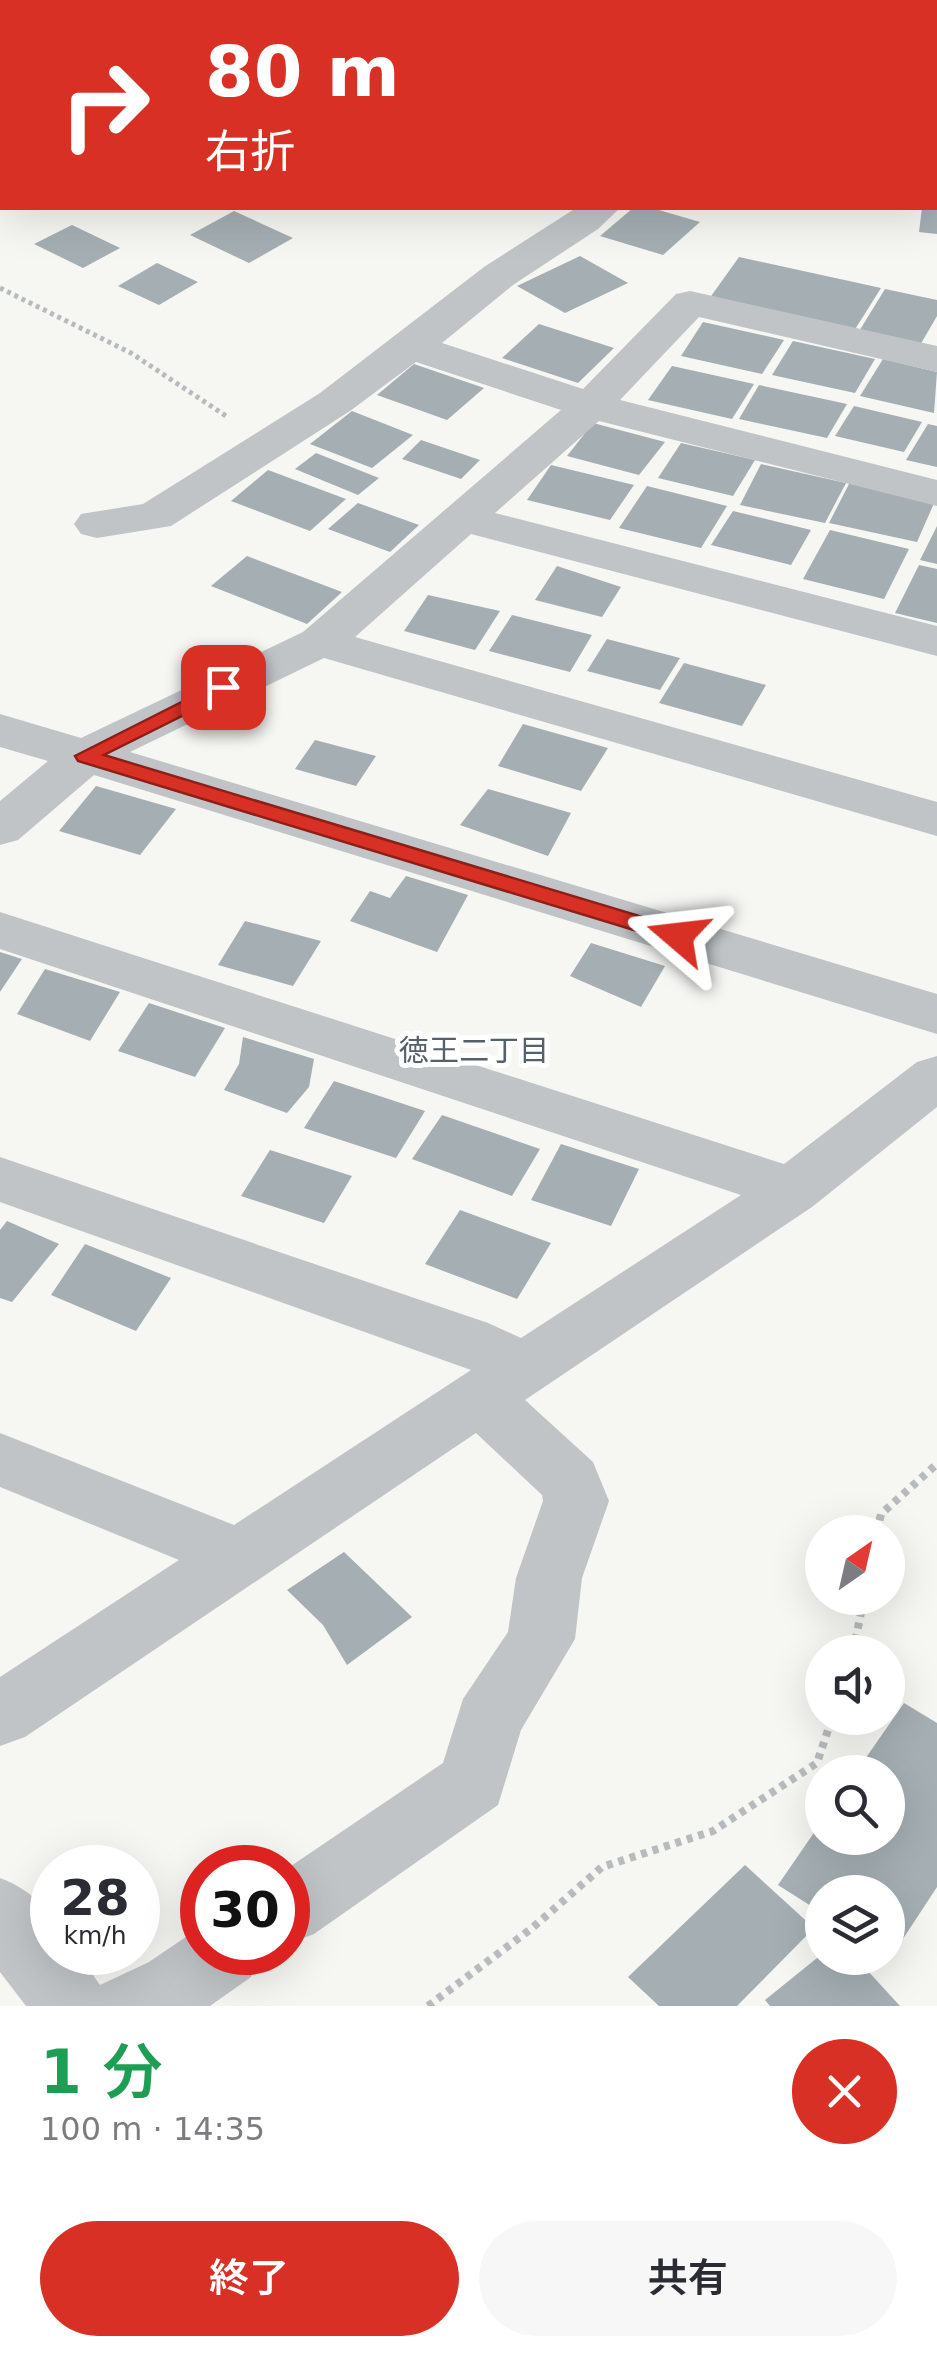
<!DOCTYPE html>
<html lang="ja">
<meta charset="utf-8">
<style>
:root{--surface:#fff;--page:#f7f7f7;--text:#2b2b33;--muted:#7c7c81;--accent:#d93025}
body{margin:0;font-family:"DejaVu Sans","Noto Sans JP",sans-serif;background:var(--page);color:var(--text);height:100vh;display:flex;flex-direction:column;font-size:38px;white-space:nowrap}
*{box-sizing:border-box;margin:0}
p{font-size:32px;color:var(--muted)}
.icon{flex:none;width:55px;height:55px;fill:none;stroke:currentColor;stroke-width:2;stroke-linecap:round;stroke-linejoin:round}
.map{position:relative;height:2006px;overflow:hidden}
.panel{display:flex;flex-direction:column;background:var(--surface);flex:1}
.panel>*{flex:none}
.banner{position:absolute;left:0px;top:0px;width:938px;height:210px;box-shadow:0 10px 40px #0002;background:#d93025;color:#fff;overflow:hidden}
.needle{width:65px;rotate:34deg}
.fabs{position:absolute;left:805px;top:1515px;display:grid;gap:20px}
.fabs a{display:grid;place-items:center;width:100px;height:100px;border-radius:50%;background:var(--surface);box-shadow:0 10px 40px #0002;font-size:50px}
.speed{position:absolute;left:30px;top:1845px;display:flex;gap:20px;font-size:50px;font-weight:700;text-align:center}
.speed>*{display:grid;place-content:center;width:130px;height:130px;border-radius:50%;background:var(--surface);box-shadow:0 10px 40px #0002;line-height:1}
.speed small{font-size:25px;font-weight:400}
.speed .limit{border:15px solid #d22;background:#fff;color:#111}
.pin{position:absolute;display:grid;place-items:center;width:85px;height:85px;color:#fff;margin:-42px;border-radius:20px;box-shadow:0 5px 15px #0006}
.me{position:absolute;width:110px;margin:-55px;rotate:287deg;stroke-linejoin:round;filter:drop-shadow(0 0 8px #0008)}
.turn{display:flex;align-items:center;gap:35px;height:210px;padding:0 40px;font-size:45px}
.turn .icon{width:130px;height:130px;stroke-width:2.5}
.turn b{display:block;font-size:70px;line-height:85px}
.round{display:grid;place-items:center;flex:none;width:105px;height:105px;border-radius:52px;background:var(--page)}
.overview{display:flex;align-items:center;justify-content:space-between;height:170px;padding:0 40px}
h1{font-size:60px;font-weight:600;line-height:75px;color:#1e9e55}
.cta{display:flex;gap:20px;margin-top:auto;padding:20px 40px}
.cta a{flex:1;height:115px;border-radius:60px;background:var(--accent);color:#fff;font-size:40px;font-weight:600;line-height:115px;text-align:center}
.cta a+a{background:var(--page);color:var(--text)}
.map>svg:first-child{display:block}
.building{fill:#a4aeb3}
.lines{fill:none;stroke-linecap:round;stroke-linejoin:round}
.path-far1{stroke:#b8bbbd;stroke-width:5;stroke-dasharray:4 4;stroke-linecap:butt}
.path{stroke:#b8bbbd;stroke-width:8;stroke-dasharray:6 6;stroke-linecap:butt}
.minor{fill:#c0c4c7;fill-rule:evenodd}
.route{fill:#d93025;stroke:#8d1f18;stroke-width:2.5}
.labels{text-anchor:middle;stroke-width:10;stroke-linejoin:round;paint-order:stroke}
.neighbourhood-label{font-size:30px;fill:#546169;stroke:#fff}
</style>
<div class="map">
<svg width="937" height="2006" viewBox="0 0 937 2006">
<rect width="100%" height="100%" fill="#f6f6f3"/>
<!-- building -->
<g class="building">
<path d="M633,208H652L700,222L663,255L600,236Z"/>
<path d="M922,208H937V234L919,232Z"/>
<path d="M234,211L293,238L249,263L190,235Z"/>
<path d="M72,225L120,248L83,268L34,244Z"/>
<path d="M580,256L628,283L565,313L517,286Z"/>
<path d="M739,257L881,288L854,331L709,299Z"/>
<path d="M157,263L198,282L159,305L118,286Z"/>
<path d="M885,289L937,300V316L919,347L858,333Z"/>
<path d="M703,322L784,340L762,374L681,356Z"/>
<path d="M539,324L614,348L578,383L502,358Z"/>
<path d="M793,341L875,359L855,393L772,375Z"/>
<path d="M883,359L937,372L934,413L860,396Z"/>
<path d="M414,364L484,388L447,420L377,395Z"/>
<path d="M672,366L754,384L732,419L648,400Z"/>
<path d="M759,385L847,404L827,438L739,419Z"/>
<path d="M854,406L922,422L904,452L835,436Z"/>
<path d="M352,411L413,435L372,468L310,444Z"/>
<path d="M593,423L665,442L639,475L567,456Z"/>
<path d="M928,424L937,426V467L906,460Z"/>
<path d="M421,440L480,460L461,479L402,459Z"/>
<path d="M681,443L755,460L733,496L658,478Z"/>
<path d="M316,453L379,478L358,495L295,469Z"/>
<path d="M761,464L846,483L825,523L740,505Z"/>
<path d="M551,465L634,485L610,520L527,500Z"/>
<path d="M268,470L346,499L310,531L231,501Z"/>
<path d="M850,482L935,501L917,542L829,523Z"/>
<path d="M647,486L727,506L701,548L619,528Z"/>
<path d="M358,503L419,525L390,552L328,529Z"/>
<path d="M733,511L811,530L791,565L711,545Z"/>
<path d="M937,526V564L920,560Z"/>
<path d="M830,530L909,549L884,599L803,579Z"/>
<path d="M247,556L342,592L307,624L211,586Z"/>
<path d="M919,565L937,569V623L895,613Z"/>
<path d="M557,566L621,587L602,617L535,600Z"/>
<path d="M428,595L500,611L475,650L404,631Z"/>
<path d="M512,615L592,635L570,672L489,651Z"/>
<path d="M607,639L680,658L660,690L587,671Z"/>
<path d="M684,663L766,685L742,726L659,703Z"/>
<path d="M523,724L608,748L581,791L498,766Z"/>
<path d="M315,740L376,756L356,786L295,769Z"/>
<path d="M96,786L176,809L140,855L59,831Z"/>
<path d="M488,789L571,813L548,856L460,825Z"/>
<path d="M406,876L468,895L437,952L350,921L370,891L390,898Z"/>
<path d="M245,921L321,941L293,986L218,965Z"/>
<path d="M591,943L665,966L641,1007L570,976Z"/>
<path d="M0,952L22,959L0,992Z"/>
<path d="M45,969L120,992L90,1041L17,1014Z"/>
<path d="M149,1003L225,1028L195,1077L118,1051Z"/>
<path d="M243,1037L314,1059L309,1087L287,1113L224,1090L239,1064Z"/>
<path d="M334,1081L425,1111L396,1158L304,1128Z"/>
<path d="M442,1115L540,1149L512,1196L412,1159Z"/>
<path d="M561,1144L639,1169L611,1226L531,1200Z"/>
<path d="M270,1150L352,1176L324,1223L241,1196Z"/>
<path d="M460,1210L551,1243L517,1299L425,1264Z"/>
<path d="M7,1221L59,1244L12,1302L0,1298V1230Z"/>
<path d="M85,1244L171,1278L136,1331L51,1295Z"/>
<path d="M344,1552L412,1617L347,1665L323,1625L287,1590Z"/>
<path d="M904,1703L937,1723V1887L891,1957L888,1954V1892H822V1913L778,1885L822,1821V1838H888V1772H856Z"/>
<path d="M745,1865L814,1928L737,2006H659L628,1977Z"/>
<path d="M822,1954L856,1958L900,2006H770L765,2000Z"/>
</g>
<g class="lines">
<!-- path-far1 -->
<path class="path-far1" d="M0,288L131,353L229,418"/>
<!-- path -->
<g class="path">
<path d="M877,1532L881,1514L937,1464"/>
<path d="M853,1652L864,1598"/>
<path d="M428,2006L531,1929L602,1867L713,1831L817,1763L832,1718"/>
</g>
<!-- minor -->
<g class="minor">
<rect x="849" y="0" width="34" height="2"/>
<path d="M0,14L2,15V36H0Z"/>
<path d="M576,208H620L598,229L513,285L442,343L583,389L676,294L690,291L937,346V372L699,317L620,400L937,480V506L599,421L495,513L937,626V656L471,534L355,637L937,802V836L324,658L130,752L937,994V1034L94,775L18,840L0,845V801L48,761L0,747V714L81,738L303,632L561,410L416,362L350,411L171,526L97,538L81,534L74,524L81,514L143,504L320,393L484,267Z"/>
<path d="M0,912L784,1164L917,1062L937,1056V1107L812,1207L525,1400L593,1462L609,1501L582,1578L575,1639L521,1730L498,1805L314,1934L288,1944V1868L443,1763L463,1699L508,1632L516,1578L543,1501L542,1495L476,1433L25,1737L0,1746V1677L179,1560L0,1487V1433L234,1525L471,1370L0,1202V1157L488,1323L521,1338L741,1195L0,949Z"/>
<path d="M0,1878C38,1893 52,1911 52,1952H77L100,1985L149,1962L202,1926V1952H262L251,1977L210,2006H26L0,1972Z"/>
</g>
</g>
<!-- route -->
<path class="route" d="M223,681L230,683V692L104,755L686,930L689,936L678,943L670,941L78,761L75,756Z"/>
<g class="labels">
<!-- neighbourhood labels -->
<g class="neighbourhood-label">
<text x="474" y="1061">徳王二丁目</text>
</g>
</g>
</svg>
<div class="fabs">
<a><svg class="needle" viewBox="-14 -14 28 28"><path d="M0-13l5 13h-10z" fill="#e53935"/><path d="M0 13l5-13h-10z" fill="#7c7c81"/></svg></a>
<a><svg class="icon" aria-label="sound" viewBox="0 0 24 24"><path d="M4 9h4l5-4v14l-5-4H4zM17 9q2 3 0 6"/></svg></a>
<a><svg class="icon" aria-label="search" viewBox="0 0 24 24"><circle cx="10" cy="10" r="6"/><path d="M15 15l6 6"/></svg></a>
<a><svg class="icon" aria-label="layers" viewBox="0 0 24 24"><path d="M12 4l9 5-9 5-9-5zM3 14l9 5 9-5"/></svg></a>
</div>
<div class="speed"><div>28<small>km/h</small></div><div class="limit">30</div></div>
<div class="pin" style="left:223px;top:687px;background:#d93025"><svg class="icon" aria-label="arrive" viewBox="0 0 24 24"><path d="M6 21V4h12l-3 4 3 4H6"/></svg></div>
<svg class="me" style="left:678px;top:936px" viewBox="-20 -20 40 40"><path d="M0-17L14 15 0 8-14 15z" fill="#d93025" stroke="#fff" stroke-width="4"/></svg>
<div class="banner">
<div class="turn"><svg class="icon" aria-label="right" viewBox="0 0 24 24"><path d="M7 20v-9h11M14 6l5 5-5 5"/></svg><div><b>80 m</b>右折</div></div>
</div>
</div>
<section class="panel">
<div class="overview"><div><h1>1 分</h1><p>100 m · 14:35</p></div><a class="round" style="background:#d93025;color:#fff"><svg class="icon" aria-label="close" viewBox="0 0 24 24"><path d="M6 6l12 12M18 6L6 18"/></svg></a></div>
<div class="cta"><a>終了</a><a>共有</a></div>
</section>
